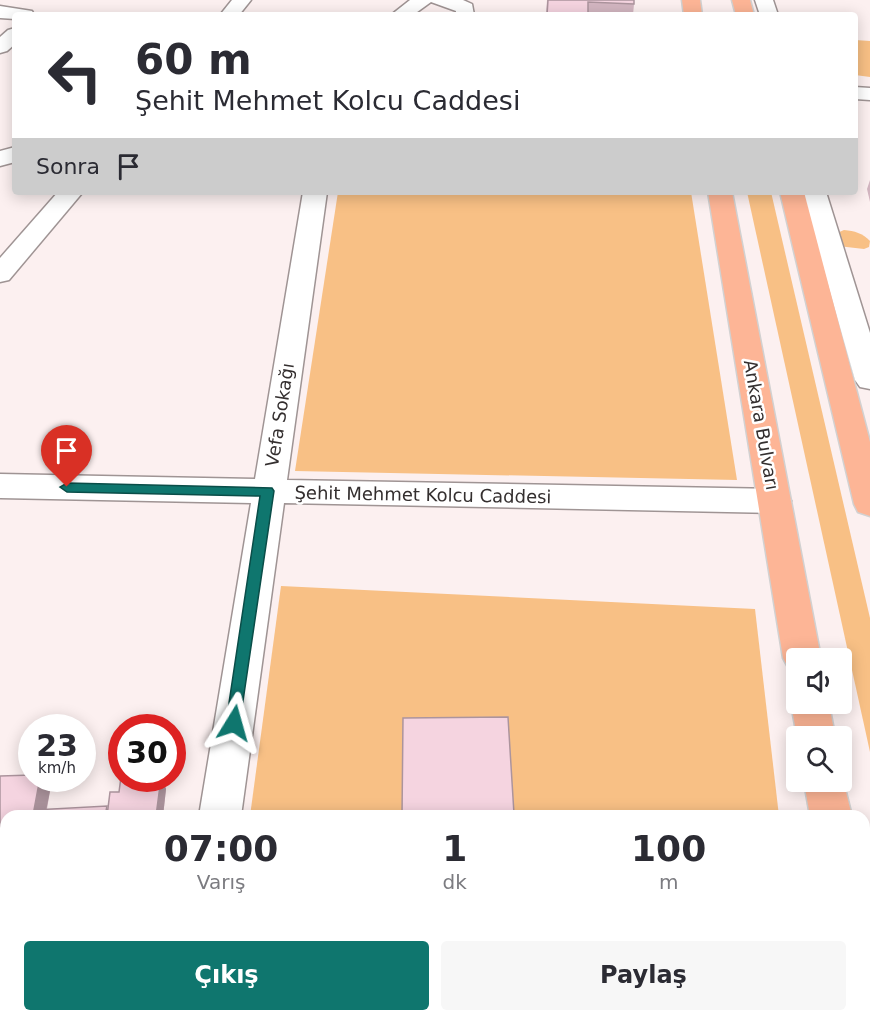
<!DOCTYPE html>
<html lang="tr">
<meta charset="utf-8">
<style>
:root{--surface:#fff;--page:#f7f7f7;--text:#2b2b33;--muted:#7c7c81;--accent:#0f766e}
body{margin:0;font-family:"DejaVu Sans",sans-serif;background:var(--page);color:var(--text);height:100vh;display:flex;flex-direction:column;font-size:22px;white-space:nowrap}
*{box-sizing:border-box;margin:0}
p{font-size:20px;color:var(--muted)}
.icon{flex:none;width:33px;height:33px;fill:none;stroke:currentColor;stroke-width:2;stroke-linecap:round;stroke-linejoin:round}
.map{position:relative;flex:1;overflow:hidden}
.sheet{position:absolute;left:0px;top:810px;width:870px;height:212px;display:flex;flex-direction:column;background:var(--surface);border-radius:18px 18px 0 0;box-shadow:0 3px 15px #0003}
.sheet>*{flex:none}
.top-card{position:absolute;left:12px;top:12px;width:846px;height:183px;border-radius:6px;box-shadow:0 3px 15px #0003;background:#fff;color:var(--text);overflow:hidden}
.tools{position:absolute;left:786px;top:648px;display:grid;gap:12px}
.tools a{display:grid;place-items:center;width:66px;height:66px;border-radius:6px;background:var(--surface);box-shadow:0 3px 15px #0003;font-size:30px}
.speed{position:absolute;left:18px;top:714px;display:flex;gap:12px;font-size:30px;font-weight:700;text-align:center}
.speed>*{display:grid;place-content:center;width:78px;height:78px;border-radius:50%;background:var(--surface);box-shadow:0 3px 15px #0003;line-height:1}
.speed small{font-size:15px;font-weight:400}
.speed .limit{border:9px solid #d22;background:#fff;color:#111}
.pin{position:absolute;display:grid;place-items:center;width:51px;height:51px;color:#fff;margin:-62px -26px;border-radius:50% 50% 50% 0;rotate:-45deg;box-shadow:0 0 6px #0007}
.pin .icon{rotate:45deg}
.me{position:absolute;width:66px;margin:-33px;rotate:8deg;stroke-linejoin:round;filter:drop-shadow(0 0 4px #0008)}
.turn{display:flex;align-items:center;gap:21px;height:126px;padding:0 24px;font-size:27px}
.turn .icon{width:78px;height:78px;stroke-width:2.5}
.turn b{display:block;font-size:42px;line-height:51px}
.then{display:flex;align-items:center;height:57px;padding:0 24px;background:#0003;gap:12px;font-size:22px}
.eta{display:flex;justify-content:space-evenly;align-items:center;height:102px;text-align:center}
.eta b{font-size:36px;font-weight:600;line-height:42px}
.button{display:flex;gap:12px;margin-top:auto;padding:12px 24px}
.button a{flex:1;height:69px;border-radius:6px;background:var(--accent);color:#fff;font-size:24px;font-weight:600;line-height:69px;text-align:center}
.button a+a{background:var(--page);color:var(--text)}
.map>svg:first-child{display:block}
.green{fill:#f8c085}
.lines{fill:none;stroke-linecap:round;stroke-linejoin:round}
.minor-casing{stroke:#9f9494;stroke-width:3}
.major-casing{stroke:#d2d1d1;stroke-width:3}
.minor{fill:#fff;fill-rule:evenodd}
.major{fill:#fdb596;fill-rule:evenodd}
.wall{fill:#d3b6c1}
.shaded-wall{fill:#ac949d}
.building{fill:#f5d4e0;stroke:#ac949d;stroke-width:1.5}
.route{fill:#0f766e;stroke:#0a4d48;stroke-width:1.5}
.labels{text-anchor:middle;stroke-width:5;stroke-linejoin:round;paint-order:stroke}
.street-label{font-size:18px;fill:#342f2f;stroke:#fff}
</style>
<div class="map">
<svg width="870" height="1021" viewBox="0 0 870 1021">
<rect width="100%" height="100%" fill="#fcf0f0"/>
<!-- green -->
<g class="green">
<path d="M855,40L870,41V77L855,75Z"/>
<path d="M338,192H691L737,480L295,471Z"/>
<path d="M747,192H771L870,618V752Z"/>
<path d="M844,230C855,231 862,233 870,241L869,247L864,249L838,246L837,233Z"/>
<path d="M281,586L755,609L779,816H250Z"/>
<path d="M224,1016H802V1021H223Z"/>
</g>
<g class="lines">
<!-- minor casing -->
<g class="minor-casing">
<g id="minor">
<path d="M232,0H251L239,15H220Z"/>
<path d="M410,0H463L472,4L474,15H456V11L431,2L413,15H391Z"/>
<path d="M755,0H773L778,15H760Z"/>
<path d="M0,6L32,11L34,15H15V19L0,18Z"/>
<path d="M15,28V44L7,51L0,53V37L8,30Z"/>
<path d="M855,87L870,88V100L855,99Z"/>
<path d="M15,147V162L0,166V151Z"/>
<path d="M58,192H83L9,280L0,282V258Z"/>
<path d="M303,192H327L287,480L775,489L787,493L791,501L787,509L775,513L284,503L241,816H199L251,503L0,498V474L255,479Z"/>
<path d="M802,192H826L870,333V389L860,387L855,380Z"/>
<path d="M167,1016H215L214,1021H166Z"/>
</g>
</g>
<!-- major casing -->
<g class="major-casing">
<g id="major">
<path d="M682,0H700L702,15H684Z"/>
<path d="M732,0H750L754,15H736Z"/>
<path d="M708,192H732L821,658H796V671L789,669L783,658Z"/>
<path d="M780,192H804L870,442V516L858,512L854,504Z"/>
<path d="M796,692V704H829L835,736H797L791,704Z"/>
<path d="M842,776L852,816H810L804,782H842Z"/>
<path d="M864,980L870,983V1021H843L842,1016H864Z"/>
</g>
</g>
<!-- minor -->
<use href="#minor" class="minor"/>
<!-- major -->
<use href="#major" class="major"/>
</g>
<!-- wall -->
<g class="wall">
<path d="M547,0H634V4L633,15H546Z"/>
<path d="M870,180V202L867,189Z"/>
<path d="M508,717L514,816H402L403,718Z"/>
<path d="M0,776L50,791L47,809H108L119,792L122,778H162L166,789L163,816H6V920H0Z"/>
</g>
<!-- shaded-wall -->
<g class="shaded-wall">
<path d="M40,778H44L50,791L45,816L34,810Z"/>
<path d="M161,778H162L166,789L163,816H156Z"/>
</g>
<!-- building -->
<g class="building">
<path d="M548,0H634V4L588,2V15H547Z"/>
<path d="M508,717L514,814L402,816L403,718Z"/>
<path d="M32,775V778H40L34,810L107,806L105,816H6V899L5,904H0V776Z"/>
<path d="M121,777L122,778H161L156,816H107L110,792H119Z"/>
</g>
<!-- route -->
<path class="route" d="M67,483L272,488L274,491L239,728L234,730L228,728L226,723L260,496L67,492L60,487Z"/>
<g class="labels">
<!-- street labels -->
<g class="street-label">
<text transform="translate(280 415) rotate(-81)" y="6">Vefa Sokağı</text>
<text transform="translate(761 425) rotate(80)" y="6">Ankara Bulvarı</text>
<text transform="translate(423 495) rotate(1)" y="6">Şehit Mehmet Kolcu Caddesi</text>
</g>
</g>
</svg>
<div class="tools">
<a><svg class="icon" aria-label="sound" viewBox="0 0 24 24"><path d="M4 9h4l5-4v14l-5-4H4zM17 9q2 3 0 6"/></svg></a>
<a><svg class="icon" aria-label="search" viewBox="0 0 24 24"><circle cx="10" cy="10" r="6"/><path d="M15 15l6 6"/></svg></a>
</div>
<div class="speed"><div>23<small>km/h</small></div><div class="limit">30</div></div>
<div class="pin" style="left:67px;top:487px;background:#d93025"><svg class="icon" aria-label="arrive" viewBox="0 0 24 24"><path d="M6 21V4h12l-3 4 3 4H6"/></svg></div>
<svg class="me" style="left:234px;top:723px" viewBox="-20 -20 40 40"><path d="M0-17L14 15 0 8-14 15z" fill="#0f766e" stroke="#fff" stroke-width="4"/></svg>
<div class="top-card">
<div class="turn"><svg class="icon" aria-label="left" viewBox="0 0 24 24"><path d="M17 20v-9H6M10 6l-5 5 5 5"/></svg><div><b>60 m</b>Şehit Mehmet Kolcu Caddesi</div></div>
<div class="then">Sonra<svg class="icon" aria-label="arrive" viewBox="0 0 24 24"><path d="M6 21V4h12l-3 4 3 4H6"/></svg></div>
</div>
<section class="sheet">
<div class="eta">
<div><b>07:00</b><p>Varış</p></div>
<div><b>1</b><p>dk</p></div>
<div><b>100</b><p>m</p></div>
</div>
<div class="button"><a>Çıkış</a><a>Paylaş</a></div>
</section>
</div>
